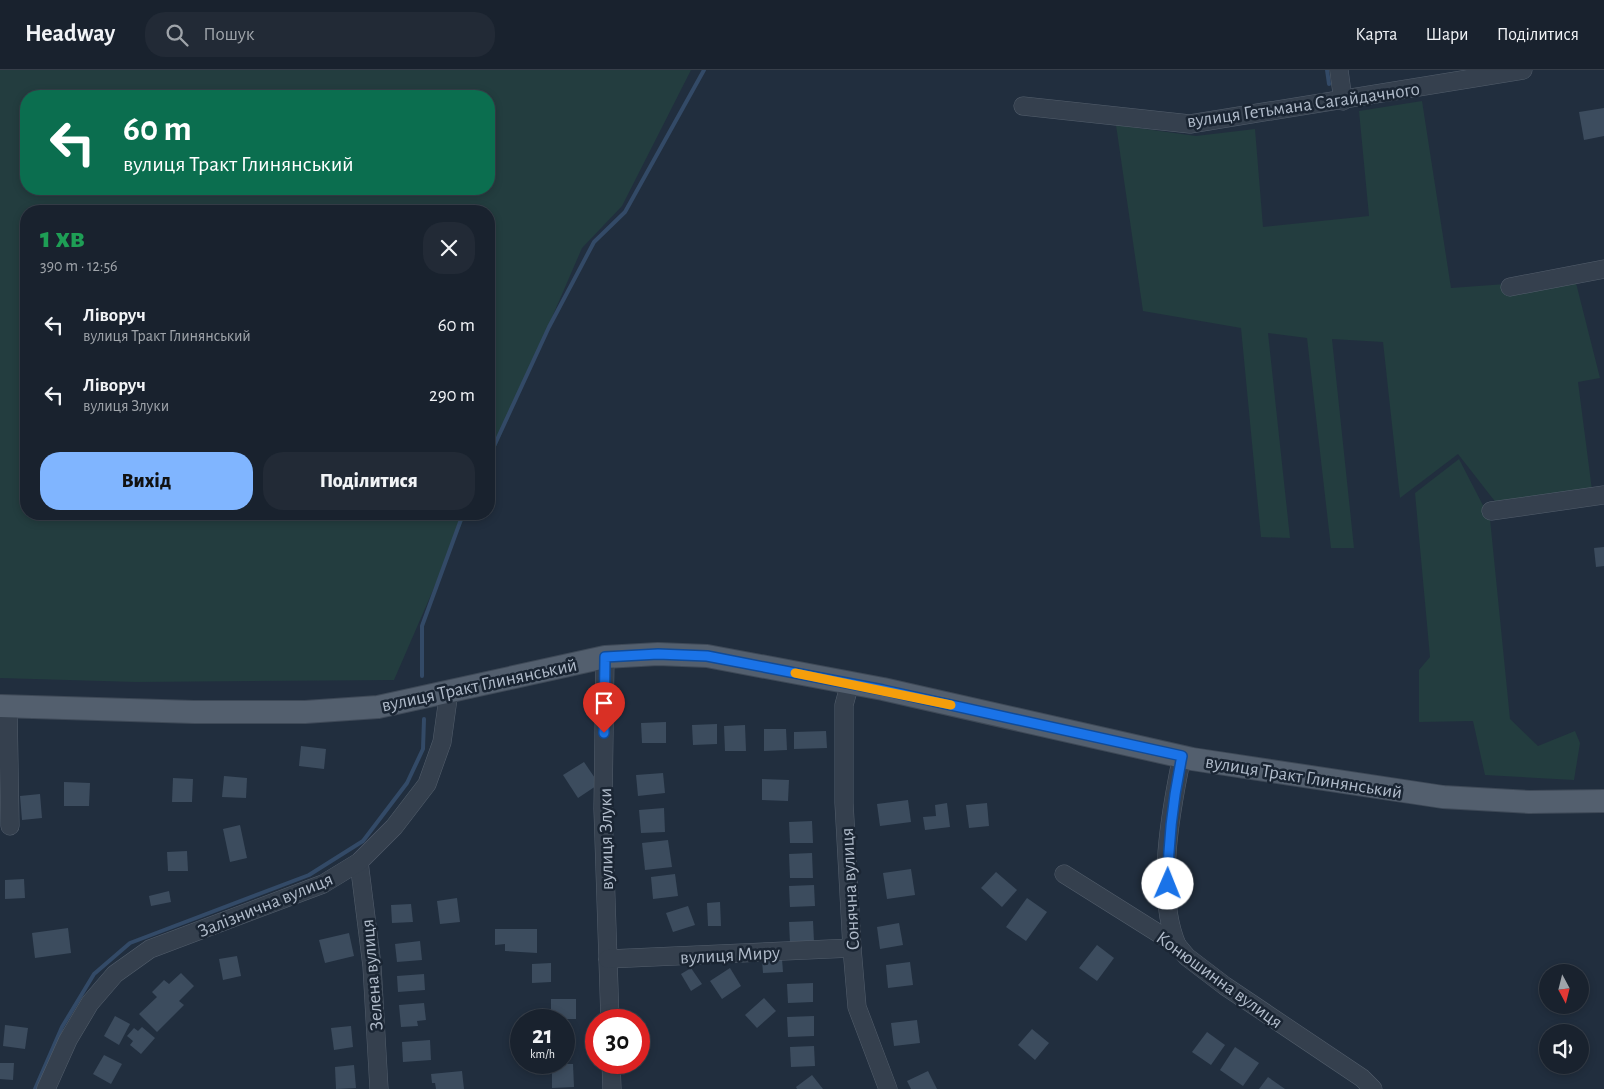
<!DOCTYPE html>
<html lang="uk">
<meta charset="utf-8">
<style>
:root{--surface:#19222e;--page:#222a36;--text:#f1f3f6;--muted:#9fa4aa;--line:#373f4a;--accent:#80b5ff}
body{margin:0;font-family:"Alegreya Sans",sans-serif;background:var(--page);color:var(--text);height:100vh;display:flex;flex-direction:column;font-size:19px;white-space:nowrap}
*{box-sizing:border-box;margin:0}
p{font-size:16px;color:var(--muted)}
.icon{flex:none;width:28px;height:28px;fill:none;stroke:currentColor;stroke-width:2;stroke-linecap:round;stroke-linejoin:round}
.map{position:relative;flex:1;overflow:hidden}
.sheet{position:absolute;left:20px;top:135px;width:475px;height:315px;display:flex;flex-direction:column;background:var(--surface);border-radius:20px;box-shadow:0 2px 8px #0003,0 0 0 1px var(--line)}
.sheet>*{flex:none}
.banner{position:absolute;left:20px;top:20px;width:475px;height:105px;border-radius:20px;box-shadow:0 2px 8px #0003,0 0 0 1px var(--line);background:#0b6e4f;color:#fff;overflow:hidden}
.needle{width:32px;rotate:173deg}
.controls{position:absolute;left:1539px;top:894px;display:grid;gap:10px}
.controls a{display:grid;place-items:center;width:50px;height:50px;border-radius:50%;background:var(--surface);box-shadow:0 2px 8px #0003,0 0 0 1px var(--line);font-size:25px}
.speed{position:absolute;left:510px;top:939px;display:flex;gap:10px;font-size:25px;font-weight:700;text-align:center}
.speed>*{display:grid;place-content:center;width:65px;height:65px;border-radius:50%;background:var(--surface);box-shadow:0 2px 8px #0003,0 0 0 1px var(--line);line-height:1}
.speed small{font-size:12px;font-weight:400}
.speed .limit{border:8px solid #d22;background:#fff;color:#111}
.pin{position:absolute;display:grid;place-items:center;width:42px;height:42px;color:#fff;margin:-51px -21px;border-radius:50% 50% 50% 0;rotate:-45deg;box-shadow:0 0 5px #0007}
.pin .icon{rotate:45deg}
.me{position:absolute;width:55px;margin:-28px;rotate:1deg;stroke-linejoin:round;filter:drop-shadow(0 0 4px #0008)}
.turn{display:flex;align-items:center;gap:18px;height:105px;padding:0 20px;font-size:22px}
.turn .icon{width:65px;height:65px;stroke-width:2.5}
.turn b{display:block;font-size:35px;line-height:42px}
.round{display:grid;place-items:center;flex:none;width:52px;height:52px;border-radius:20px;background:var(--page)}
.overview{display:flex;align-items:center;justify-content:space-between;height:85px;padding:0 20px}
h1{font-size:30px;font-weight:800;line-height:38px;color:#1e9e55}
.cta{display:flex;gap:10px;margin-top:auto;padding:10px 20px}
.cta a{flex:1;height:58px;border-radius:20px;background:var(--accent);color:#111;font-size:20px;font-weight:800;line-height:58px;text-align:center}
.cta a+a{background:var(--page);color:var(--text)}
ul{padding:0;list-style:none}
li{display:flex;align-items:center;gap:15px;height:70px;padding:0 20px}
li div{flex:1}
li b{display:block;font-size:19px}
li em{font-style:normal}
header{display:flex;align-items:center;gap:30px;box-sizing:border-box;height:70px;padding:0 25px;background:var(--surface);border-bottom:1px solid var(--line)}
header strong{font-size:24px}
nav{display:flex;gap:28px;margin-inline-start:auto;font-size:18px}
.search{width:350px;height:45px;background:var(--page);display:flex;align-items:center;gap:12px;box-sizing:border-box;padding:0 18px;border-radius:20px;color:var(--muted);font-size:19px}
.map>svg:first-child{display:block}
.green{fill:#233d3f;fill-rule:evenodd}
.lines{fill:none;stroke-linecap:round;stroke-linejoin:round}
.stream{stroke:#334a67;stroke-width:4}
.building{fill:#3c4c5e}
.minor-casing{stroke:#535e6c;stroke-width:19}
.major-casing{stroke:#3e4957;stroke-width:24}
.minor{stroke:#35404e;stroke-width:18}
.major{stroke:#535f6e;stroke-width:22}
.route-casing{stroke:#114b97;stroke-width:12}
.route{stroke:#1a73e8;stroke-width:9}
.slow{stroke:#f59e0b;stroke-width:9}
.labels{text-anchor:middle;stroke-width:5;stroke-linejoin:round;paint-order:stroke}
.street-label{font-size:19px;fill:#b0bbca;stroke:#1a2533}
</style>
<header>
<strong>Headway</strong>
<div class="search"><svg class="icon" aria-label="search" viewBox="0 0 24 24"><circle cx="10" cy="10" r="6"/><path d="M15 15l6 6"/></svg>Пошук</div>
<nav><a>Карта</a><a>Шари</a><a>Поділитися</a></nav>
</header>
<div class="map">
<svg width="1604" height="1019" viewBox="0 0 1604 1019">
<rect width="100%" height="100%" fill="#212e3e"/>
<!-- green -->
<g class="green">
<path d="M0,0H691L622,136L582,178L489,393V141H26V444H466L394,610L136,612L0,608ZM26,26H489V119H26Z"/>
<path d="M1422,31L1451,218L1575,209L1600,308L1578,312L1592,420L1497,434L1458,384L1400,428L1383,272L1332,269L1354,478H1331L1307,268L1268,263L1290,468L1261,467L1241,258L1143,241L1116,55L1196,66L1255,59L1263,157L1369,146L1359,41Z"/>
<path d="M1459,389L1490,449L1510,649L1538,676L1575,661L1580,673L1574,710L1485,705L1473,651L1419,652V600L1430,587L1415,423Z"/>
</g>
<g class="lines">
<!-- stream -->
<g class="stream">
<path d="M1327,0L1329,14"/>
<path d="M489,387L549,257L594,172L625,142L704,0"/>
<path d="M422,606V556L463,444"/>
<path d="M35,1019L62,957L94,904L130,873L309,805L363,771L407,713L423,679L424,649"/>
</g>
</g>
<!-- building -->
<g class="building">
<path d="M1604,38V66L1584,70L1579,42Z"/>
<path d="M1604,477V496L1596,497L1594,478Z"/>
<path d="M666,652V673H642L641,653Z"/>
<path d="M717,654V674L693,675L692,655Z"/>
<path d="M745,655L746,681H725L724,656Z"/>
<path d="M764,659H786L787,680L764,681Z"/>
<path d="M826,661L827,678L794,679V662Z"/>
<path d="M301,676L326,679L324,699L299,696Z"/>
<path d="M584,692L599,714L578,728L563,705Z"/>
<path d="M663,703L665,723L638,726L636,705Z"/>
<path d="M224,706L247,708L246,728L222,727Z"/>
<path d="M173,708L193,709L192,732H172Z"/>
<path d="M762,709L789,710L788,731L762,730Z"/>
<path d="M64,712L90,713L89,736H64Z"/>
<path d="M40,724L42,748L22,750L20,726Z"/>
<path d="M908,730L911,752L880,756L877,734Z"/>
<path d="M947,733L950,757L925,760L923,747L936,746L935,735Z"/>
<path d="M987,733L989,756L969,758L966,735Z"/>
<path d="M664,738L665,762L641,763L639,740Z"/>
<path d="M812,751L813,773H790L789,752Z"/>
<path d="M240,755L247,788L230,792L223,759Z"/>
<path d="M668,770L672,797L645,800L642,773Z"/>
<path d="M187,781L188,801H168L167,782Z"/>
<path d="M812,783L813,808H790L789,784Z"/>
<path d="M911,799L915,825L887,829L883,803Z"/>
<path d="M996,802L1017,820L1002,837L981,818Z"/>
<path d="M675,804L678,826L653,829L651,807Z"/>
<path d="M24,809L25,828L5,829V810Z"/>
<path d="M814,815L815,836L790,837L789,816Z"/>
<path d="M169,821L171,832L151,836L149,826Z"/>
<path d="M457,828L460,852L440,854L437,831Z"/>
<path d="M1027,828L1047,842L1026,871L1006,857Z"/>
<path d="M720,832L721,856H708L707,833Z"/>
<path d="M411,834L413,852L392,853L391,835Z"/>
<path d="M688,836L695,855L673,862L666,843Z"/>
<path d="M813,851L814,872L790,873L789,852Z"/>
<path d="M899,853L903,875L880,879L877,857Z"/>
<path d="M68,858L71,883L35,888L32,863Z"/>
<path d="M495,859H537V883L505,881V874L495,875Z"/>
<path d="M349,863L354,886L325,893L319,870Z"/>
<path d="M420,871L422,890L397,892L395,874Z"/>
<path d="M1097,875L1114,888L1097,911L1079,898Z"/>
<path d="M237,886L241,906L223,910L219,889Z"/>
<path d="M782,889L783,902L763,903L762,890Z"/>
<path d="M910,892L913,915L888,918L886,895Z"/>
<path d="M551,893V912L532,913V894Z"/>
<path d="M691,898L702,914L691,921L681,904Z"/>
<path d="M730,898L741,916L722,929L710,911Z"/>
<path d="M181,903L194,916L179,931L184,935L157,962L139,944L157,927L152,922L164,910L169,914Z"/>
<path d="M424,904L425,920L398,922L397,906Z"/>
<path d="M813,913V932L788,933L787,914Z"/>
<path d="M764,928L776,941L757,958L745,945Z"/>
<rect x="551" y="929" width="25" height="20"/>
<path d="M424,933L426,950L417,951L418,956L401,957L399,935Z"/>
<path d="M115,946L130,954L119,975L104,966Z"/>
<path d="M814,946V966L788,967L787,947Z"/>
<path d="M917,950L920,973L894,976L891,953Z"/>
<path d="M5,955L28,958L25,979L3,976Z"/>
<path d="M351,956L353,977L334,980L331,958Z"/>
<path d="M142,957L155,968L141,984L130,975L133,971L127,966L134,958L138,961Z"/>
<path d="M1032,959L1049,973L1035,990L1018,975Z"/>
<rect x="564" y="961" width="6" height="21"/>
<path d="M1207,962L1225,975L1211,995L1192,982Z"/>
<path d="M430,970L431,990L403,992L402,972Z"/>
<path d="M814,976L815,996L791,997L790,977Z"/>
<path d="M1235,977L1259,993L1243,1016L1220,1000Z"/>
<path d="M104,985L122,994L111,1014L93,1004Z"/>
<path d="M0,993H14L13,1010L0,1009Z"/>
<path d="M552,994H573L574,1017L552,1018Z"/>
<path d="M354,995L356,1018L336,1019L335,997Z"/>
<path d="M462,1001L464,1019H436L435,1013H432L431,1004Z"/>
<path d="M928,1001L937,1019H911L907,1011Z"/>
<path d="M812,1005L823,1019H797L796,1017Z"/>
<path d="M1268,1007L1285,1019H1259Z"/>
</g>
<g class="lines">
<!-- minor casing -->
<g class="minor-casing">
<g id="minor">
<path d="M1339,0L1343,31"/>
<path d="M1023,36L1190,54L1523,0"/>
<path d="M1510,217L1604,199"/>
<path d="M1491,441L1604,425"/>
<path d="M605,587L603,739L610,950"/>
<path d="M850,613L844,635V733L852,878L857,937L888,1019"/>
<path d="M8,636L10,756"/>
<path d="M359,792L372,896L379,1019"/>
<path d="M1064,804L1177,875L1187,887L1225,916L1362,1008L1373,1019"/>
<path d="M1177,875C1155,824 1171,739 1182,686"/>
<path d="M608,889L852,878"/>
<path d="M611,992L612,1019"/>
<path d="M46,1019L68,970L90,933L115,904L150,879L323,814L359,792L394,757L427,714L442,672L449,621"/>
</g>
</g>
<!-- major casing -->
<g class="major-casing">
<path id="major" d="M0,636L194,642H305L378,637L605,587L658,584L707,586L883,619L1192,689L1443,727L1529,732L1604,731"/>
</g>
<!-- minor -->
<use href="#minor" class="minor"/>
<!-- major -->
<use href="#major" class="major"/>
</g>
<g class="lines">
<!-- route casing -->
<g class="route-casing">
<path id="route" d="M604,663L605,587L658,584L707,586L883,620L1182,686C1173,729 1168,770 1168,814"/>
</g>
<!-- route -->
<use href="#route" class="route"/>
<!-- slow -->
<path class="slow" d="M795,603L951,635"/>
</g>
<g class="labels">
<!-- street labels -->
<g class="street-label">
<text transform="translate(1303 34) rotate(-8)" y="7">вулиця Гетьмана Сагайдачного</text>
<text transform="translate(479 614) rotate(-12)" y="7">вулиця Тракт Глинянський</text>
<text transform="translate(1304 706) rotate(9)" y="7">вулиця Тракт Глинянський</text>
<text transform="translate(605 769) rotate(-91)" y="7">вулиця Злуки</text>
<text transform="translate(849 819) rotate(-93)" y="7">Сонячна вулиця</text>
<text transform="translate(265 834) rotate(-22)" y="7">Залізнична вулиця</text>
<text transform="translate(730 884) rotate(-3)" y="7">вулиця Миру</text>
<text transform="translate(371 905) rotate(-95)" y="7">Зелена вулиця</text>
<text transform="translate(1220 909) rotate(36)" y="7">Конюшинна вулиця</text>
</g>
</g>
</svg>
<div class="controls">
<a><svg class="needle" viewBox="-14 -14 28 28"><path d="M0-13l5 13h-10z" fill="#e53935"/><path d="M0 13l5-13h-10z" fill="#9fa4aa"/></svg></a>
<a><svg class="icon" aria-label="sound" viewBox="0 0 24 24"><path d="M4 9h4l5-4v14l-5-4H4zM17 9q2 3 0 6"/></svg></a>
</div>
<div class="speed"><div>21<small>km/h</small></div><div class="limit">30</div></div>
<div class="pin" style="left:604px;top:663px;background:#d93025"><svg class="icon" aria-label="arrive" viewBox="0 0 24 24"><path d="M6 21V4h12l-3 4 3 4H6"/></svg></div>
<svg class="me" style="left:1168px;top:814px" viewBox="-20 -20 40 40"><circle r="19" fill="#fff"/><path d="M0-13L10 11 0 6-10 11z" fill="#1a73e8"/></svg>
<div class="banner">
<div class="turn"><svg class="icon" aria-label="left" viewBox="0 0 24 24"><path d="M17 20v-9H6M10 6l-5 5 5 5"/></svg><div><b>60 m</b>вулиця Тракт Глинянський</div></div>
</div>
<section class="sheet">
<div class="overview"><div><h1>1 хв</h1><p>390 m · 12:56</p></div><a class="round"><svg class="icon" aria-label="close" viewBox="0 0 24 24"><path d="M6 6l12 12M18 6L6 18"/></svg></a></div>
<ul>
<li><svg class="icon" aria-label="left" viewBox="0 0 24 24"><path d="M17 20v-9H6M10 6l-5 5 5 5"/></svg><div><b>Ліворуч</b><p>вулиця Тракт Глинянський</p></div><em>60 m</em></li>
<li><svg class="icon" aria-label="left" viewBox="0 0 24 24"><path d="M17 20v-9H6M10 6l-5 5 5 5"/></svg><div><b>Ліворуч</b><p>вулиця Злуки</p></div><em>290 m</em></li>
</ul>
<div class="cta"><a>Вихід</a><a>Поділитися</a></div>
</section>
</div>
